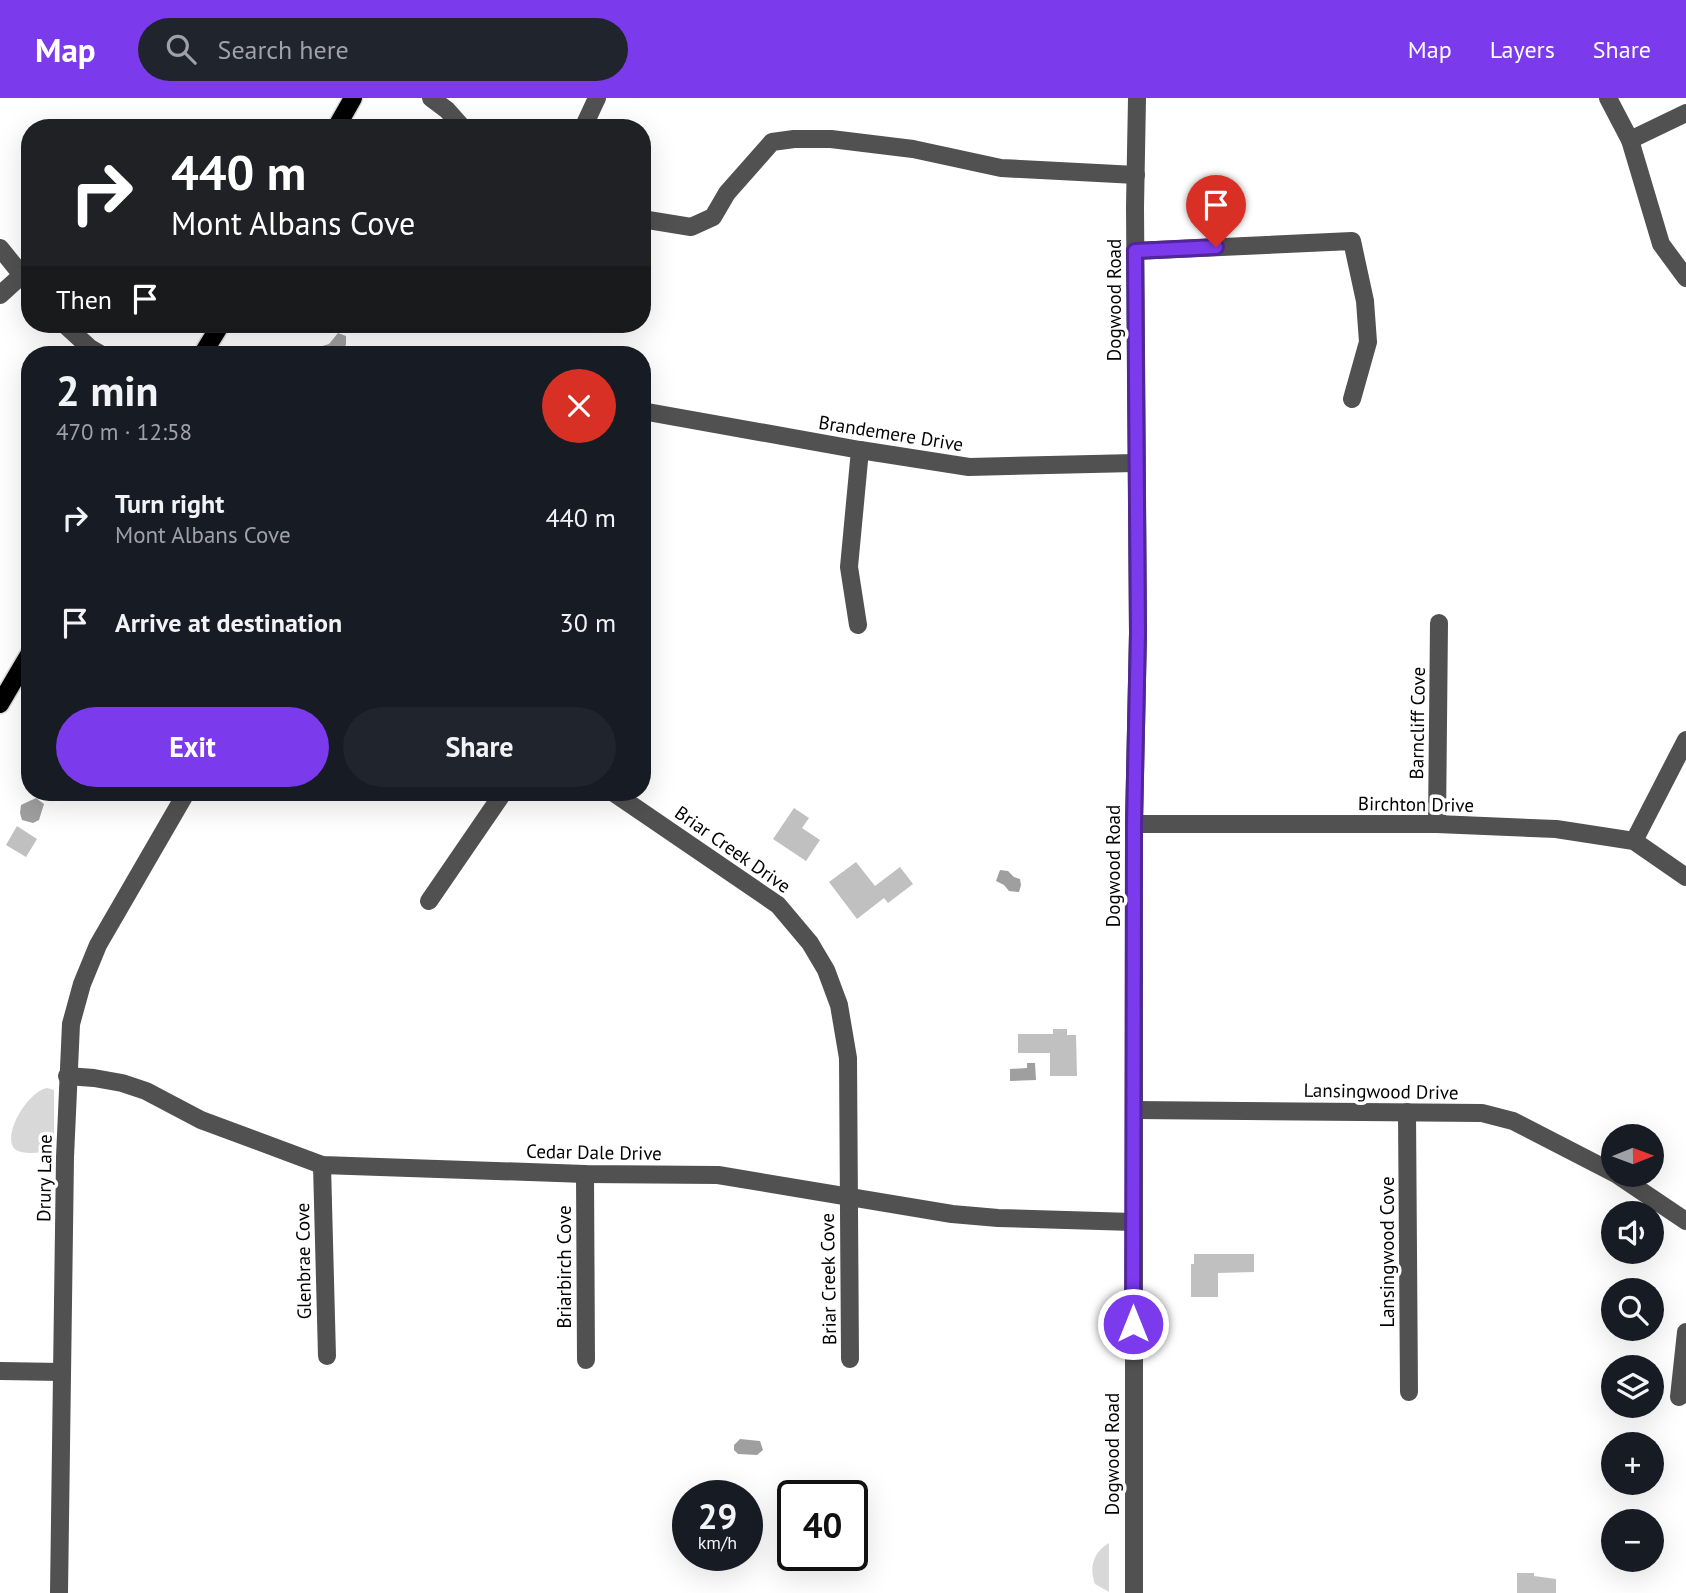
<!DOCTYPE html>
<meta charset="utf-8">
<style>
:root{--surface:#171b24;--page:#20242c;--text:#f1f3f6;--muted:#9ea1a6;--accent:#7c3aed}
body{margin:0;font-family:"PT Sans",sans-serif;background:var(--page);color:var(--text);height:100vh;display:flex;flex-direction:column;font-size:26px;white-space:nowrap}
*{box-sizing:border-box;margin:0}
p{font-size:23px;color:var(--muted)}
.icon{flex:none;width:38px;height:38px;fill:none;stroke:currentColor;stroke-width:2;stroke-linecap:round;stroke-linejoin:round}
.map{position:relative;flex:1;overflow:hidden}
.sheet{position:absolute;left:21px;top:248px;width:630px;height:455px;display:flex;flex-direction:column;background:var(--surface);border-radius:28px;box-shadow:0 7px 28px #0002}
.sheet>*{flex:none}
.hud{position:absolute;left:21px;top:21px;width:630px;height:214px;border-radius:28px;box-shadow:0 7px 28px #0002;background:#202124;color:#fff;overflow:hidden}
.needle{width:46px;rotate:89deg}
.buttons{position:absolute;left:1601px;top:1026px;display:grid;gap:14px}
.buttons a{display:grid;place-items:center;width:63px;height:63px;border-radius:50%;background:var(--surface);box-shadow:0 7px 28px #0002;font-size:35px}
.speed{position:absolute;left:672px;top:1382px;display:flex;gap:14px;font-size:35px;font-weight:700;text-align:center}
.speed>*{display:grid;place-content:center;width:91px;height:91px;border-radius:50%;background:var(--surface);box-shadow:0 7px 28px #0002;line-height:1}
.speed small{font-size:18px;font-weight:400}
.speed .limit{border:4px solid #111;border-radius:10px;background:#fff;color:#111}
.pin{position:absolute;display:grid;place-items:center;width:60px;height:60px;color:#fff;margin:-72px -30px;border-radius:50% 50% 50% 0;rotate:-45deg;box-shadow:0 0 7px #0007}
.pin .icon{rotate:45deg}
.me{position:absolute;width:77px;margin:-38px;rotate:0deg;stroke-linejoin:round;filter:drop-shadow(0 0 5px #0008)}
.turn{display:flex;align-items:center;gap:24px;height:147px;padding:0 35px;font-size:32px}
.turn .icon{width:91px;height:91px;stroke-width:2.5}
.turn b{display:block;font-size:49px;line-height:60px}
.then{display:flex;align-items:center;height:66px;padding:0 35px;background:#0003;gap:14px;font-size:26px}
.round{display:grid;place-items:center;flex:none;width:74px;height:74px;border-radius:37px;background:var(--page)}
.overview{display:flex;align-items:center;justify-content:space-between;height:119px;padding:0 35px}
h1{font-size:42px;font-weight:800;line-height:52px}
.primary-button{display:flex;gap:14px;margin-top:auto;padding:14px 35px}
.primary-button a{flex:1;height:80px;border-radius:42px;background:var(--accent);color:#fff;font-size:28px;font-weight:800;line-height:80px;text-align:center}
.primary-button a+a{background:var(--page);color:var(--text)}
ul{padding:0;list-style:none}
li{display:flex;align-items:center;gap:21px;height:105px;padding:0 35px}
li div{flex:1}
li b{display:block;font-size:26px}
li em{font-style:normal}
header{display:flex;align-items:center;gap:42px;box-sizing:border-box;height:98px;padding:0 35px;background:var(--accent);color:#fff}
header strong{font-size:33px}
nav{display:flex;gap:38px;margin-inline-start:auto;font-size:24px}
.search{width:490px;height:63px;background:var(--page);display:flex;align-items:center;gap:18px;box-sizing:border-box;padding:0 24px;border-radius:38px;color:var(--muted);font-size:26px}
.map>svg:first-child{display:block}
.green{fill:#d8d8d8}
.water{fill:#9f9f9f}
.building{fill:#c0c0c0}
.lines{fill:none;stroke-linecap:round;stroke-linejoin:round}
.major-casing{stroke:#dbdbdb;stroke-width:21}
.minor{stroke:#515151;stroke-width:18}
.major{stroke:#000;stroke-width:18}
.route-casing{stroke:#51269a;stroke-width:18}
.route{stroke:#7c3aed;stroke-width:12}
.labels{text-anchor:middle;stroke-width:7;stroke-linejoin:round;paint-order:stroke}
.street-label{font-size:19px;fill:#000;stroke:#fff}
</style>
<header>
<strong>Map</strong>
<div class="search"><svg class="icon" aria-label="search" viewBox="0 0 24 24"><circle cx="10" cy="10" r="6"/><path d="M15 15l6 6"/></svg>Search here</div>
<nav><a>Map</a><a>Layers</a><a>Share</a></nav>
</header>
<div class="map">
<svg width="1686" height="1495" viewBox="0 0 1686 1495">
<rect width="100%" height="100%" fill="#fff"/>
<!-- green -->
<g class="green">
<path d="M47,990L54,992V1053C42,1053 28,1058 16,1052C0,1039 28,993 47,990Z"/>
<path d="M1109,1445V1494L1095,1486C1089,1470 1093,1454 1109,1445Z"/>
</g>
<!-- water -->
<g class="water">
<path d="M338,235L346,238V247L336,257H318L319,249L329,246Z"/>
<path d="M36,700L44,706L39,722L33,725L22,722L20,715L21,707Z"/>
<path d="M1000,772L1008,773L1014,779L1020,781L1021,787L1019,794L1009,793L1004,787L996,783Z"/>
<path d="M1027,965H1035L1036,982L1010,983V971L1027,970Z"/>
<path d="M740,1341L760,1343L763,1352L757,1357L738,1356L734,1352V1347Z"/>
</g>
<!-- building -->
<g class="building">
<path d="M794,710L809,720L802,730L820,742L806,763L773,741Z"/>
<path d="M17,728L37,741L26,759L6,747Z"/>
<path d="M856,764L875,788L900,769L913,786L888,805L884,800L857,821L829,784Z"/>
<path d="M1053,931H1067V937H1076L1077,978H1050V955H1018V936H1053Z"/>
<path d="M1194,1156H1254V1174L1218,1175V1199H1191V1166H1194Z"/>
<path d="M1517,1475H1534V1478L1556,1481V1495H1517Z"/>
</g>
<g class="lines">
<!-- major casing -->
<g class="major-casing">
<g id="major">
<path d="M336,30L353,0"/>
<path d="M202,257L221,226"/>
<path d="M0,606L30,555"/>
</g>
</g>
<!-- minor -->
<g class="minor">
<path d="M431,0L447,12L463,30"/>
<path d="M1608,0L1630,42L1661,146L1686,180"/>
<path d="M583,30L597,0"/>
<path d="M1630,42L1686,15"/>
<path d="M642,121L691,129L713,119L727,95L772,44L794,41H831L913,51L1001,70L1136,77"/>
<path d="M0,150L30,187"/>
<path d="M1135,153L1352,143L1365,203L1368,244L1352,301"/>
<path d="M0,197L21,178"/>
<path d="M64,226L90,250L102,257"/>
<path d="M642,313L860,352L969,369L1135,365"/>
<path d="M858,527L849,469L860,352"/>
<path d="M614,695L778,807L810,845L826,872L839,907L848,960L850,1261"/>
<path d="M1134,726H1437L1556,731L1634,743L1686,779"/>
<path d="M1437,726L1439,525"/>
<path d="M1634,743L1686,642"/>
<path d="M429,803L503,695"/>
<path d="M67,978L94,980L122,985L146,993L201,1022L322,1067L585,1076L718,1077L952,1116L998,1120L1133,1124"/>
<path d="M1135,1012L1482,1015L1513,1023L1614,1075"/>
<path d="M1407,1014L1409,1294"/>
<path d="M322,1067L327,1258"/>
<path d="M585,1076L586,1262"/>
<path d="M1616,1076L1686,1123"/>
<path d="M0,1273L62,1274"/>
<path d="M1679,1299L1686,1234"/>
<path d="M59,1495L65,1059L71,926L82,886L98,847L186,695"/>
<path d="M1134,1495V726L1138,535L1135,109L1137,0"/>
</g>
<!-- major -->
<use href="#major" class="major"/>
</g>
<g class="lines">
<!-- route casing -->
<g class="route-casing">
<path id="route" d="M1133,1226L1134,726L1138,535L1135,153L1216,149"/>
</g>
<!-- route -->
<use href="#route" class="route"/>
</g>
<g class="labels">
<!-- street labels -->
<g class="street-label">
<text transform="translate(1114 202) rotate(-90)" y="7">Dogwood Road</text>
<text transform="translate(891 335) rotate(9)" y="7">Brandemere Drive</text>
<text transform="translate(1417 625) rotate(-89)" y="7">Barncliff Cove</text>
<text transform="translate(1416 706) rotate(1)" y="7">Birchton Drive</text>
<text transform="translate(733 751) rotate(35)" y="7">Briar Creek Drive</text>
<text transform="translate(1113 768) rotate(-90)" y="7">Dogwood Road</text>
<text transform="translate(1381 993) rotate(1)" y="7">Lansingwood Drive</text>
<text transform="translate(594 1054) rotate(1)" y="7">Cedar Dale Drive</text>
<text transform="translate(44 1080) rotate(-89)" y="7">Drury Lane</text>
<text transform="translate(1387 1154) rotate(-90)" y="7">Lansingwood Cove</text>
<text transform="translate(303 1163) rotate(-91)" y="7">Glenbrae Cove</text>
<text transform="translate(564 1169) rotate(-90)" y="7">Briarbirch Cove</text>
<text transform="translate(828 1181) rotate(-91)" y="7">Briar Creek Cove</text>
<text transform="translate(1112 1356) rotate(-90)" y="7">Dogwood Road</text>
</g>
</g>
</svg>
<div class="buttons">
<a><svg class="needle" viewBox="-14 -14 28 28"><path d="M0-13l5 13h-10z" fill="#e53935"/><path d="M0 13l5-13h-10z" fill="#9ea1a6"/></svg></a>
<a><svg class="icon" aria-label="sound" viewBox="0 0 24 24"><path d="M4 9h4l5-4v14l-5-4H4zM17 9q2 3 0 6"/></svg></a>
<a><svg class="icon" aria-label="search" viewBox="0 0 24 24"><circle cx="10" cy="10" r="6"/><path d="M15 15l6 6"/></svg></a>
<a><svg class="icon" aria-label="layers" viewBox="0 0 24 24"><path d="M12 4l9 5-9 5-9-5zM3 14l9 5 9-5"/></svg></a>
<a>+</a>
<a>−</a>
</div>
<div class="speed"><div>29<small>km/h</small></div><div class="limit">40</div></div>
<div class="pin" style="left:1216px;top:149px;background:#d93025"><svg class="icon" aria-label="arrive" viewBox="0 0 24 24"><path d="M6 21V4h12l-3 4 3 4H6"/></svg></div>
<svg class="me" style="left:1133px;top:1226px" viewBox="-20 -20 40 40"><circle r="17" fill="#7c3aed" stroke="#fff" stroke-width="3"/><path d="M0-11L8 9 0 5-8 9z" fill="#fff"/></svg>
<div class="hud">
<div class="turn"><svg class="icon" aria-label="right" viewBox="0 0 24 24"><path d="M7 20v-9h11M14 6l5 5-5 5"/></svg><div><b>440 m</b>Mont Albans Cove</div></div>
<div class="then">Then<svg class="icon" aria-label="arrive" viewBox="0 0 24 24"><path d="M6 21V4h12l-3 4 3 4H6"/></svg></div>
</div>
<section class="sheet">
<div class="overview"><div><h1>2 min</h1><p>470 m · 12:58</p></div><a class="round" style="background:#d93025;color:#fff"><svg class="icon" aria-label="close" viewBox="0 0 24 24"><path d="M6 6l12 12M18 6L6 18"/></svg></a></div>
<ul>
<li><svg class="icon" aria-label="right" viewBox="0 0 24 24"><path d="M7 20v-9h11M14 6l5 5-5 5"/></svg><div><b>Turn right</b><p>Mont Albans Cove</p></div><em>440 m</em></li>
<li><svg class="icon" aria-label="arrive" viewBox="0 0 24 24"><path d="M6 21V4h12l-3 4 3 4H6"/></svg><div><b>Arrive at destination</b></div><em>30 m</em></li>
</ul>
<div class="primary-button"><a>Exit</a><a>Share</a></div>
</section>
</div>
